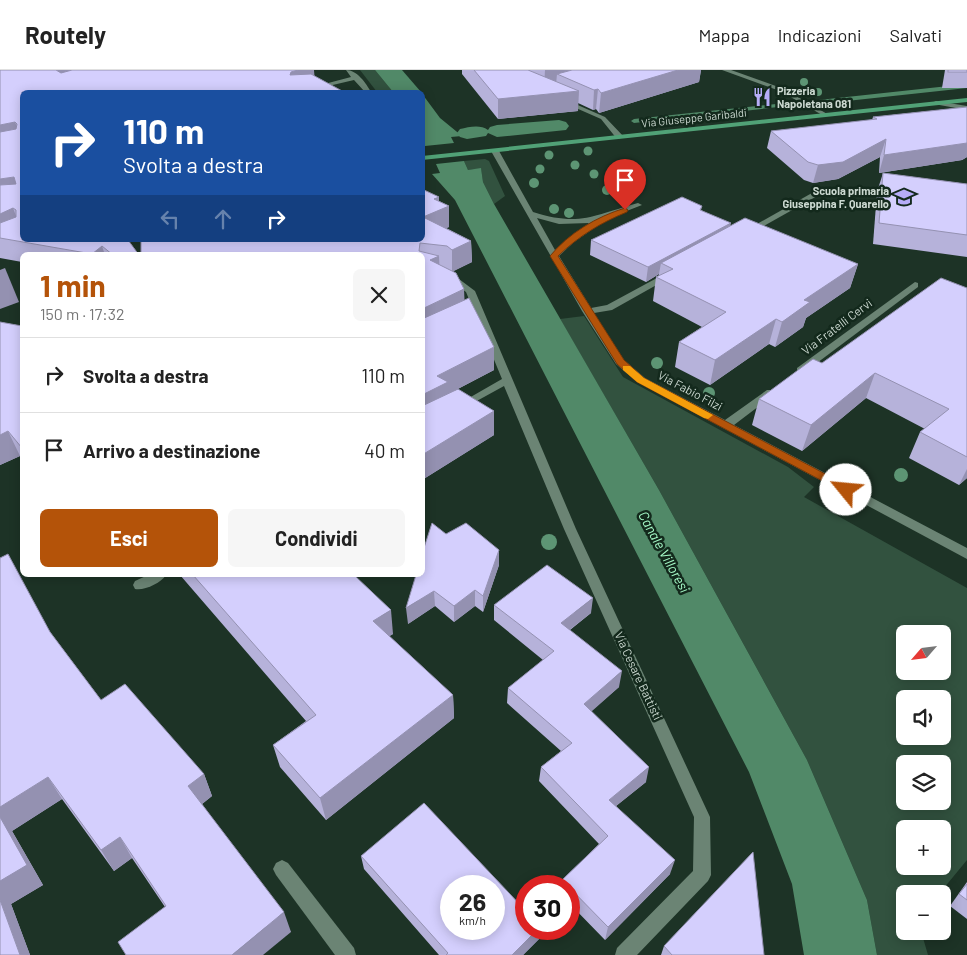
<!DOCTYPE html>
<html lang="it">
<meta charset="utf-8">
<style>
:root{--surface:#fff;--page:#f6f6f6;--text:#222;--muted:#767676;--line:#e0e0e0;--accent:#b45309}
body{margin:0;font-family:Barlow,sans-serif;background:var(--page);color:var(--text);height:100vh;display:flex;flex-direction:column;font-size:19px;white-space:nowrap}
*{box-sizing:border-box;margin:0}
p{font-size:16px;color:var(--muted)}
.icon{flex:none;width:28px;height:28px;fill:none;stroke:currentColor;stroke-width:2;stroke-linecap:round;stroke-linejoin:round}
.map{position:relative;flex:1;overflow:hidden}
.panel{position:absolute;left:20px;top:182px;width:405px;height:325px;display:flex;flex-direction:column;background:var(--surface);border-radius:8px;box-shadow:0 2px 12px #0003}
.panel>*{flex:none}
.hud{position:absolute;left:20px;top:20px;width:405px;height:152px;border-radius:8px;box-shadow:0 2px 12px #0003;background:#1a4fa0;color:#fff;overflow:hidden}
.needle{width:32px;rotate:242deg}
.controls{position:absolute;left:896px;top:555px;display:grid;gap:10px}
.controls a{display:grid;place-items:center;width:55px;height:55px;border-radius:8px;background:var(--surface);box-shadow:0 2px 12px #0003;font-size:25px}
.speed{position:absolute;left:440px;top:805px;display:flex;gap:10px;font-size:25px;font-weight:700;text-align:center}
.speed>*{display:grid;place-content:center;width:65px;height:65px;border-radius:50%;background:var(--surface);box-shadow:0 2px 12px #0003;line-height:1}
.speed small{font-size:12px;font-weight:400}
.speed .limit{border:8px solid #d22;background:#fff;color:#111}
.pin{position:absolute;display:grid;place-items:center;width:42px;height:42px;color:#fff;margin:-51px -21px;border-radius:50% 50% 50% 0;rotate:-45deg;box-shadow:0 0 5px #0007}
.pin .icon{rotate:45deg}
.me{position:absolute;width:55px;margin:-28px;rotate:298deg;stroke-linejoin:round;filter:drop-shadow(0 0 4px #0008)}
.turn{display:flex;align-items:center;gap:18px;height:105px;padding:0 20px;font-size:22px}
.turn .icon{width:65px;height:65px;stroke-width:2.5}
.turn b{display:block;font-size:35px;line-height:42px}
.lanes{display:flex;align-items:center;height:48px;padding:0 20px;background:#0003;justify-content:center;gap:25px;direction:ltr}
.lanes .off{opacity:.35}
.round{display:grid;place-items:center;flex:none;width:52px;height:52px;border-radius:8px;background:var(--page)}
.overview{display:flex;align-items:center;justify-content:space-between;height:85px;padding:0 20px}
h1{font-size:30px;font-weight:700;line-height:38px;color:var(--accent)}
.primary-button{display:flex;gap:10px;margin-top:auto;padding:10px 20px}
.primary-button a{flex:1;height:58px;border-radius:8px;background:var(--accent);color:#fff;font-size:20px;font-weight:700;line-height:58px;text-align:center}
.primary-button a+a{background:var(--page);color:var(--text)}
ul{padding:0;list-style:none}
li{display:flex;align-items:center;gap:15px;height:75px;padding:0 20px;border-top:1px solid var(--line)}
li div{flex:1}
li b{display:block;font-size:19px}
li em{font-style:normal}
header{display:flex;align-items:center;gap:30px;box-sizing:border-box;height:70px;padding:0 25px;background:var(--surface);border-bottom:1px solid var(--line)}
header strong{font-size:24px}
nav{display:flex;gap:28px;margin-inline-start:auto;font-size:18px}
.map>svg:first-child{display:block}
.green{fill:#32523f;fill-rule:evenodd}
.water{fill:#518968}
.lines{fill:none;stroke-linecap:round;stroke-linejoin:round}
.stream{fill:#518968;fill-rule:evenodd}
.canal{fill:#518968;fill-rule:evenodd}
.minor{fill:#6b8474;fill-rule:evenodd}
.major{fill:#51a277;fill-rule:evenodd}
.tree{fill:#5d9574}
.wall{fill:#b6b2da}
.shaded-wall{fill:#9491b1}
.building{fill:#d4cffd;stroke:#9491b1;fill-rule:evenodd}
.route{fill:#b45309;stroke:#753606}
.slow{fill:#f59e0b}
.labels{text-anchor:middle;stroke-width:5;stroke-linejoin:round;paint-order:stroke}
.far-poi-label{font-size:11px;font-weight:bold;fill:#ccd9d1;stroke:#13291c;text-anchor:start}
.far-street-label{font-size:11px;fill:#ccd9d1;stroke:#13291c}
.street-label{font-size:12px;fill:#ccd9d1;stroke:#13291c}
.water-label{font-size:14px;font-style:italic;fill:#a5fac7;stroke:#13291c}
</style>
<header>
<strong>Routely</strong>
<nav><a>Mappa</a><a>Indicazioni</a><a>Salvati</a></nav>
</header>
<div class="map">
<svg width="967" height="885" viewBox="0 0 967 885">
<rect width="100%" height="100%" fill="#1d3326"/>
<!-- green -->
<g class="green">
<path d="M360,0H375L393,22H377Z"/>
<path d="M485,89L489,91L505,126L494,134L483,112L481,99L468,100L464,91Z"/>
<path d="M584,246L623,307L788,397L814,417L804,427L967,518V790L939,824H905V861H921L928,885H877L867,830L807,690L659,420L560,249ZM905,564H942V601H905ZM905,629H942V666H905ZM905,694H942V731H905ZM905,759H942V796H905Z"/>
</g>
<!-- water -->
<g class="water">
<path d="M375,0H402L421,22H393Z"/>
<path d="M423,25L440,48L462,66L451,67L454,73L425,76L423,70Z"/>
<path d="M464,91L468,100L481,98L483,112L494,134L659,420L807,690L867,830L877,885H804L792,814L749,702L455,130L432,104L440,103L436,94Z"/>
</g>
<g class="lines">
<!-- stream -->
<g class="stream">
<path d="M967,14V18L819,34L816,32L819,30Z"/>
<path d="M795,32L797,33V35L634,53L631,51L634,49Z"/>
</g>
<!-- canal -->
<path class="canal" d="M559,50L566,52L569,56L566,60L497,67L488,63L486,66L467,69L460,67L457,63L460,59C469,57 480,54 488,60L490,57L497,55Z"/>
<!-- minor -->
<g class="minor">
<path d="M346,0C357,0 366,13 371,22H365L354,10L303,22H294L351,7Z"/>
<path d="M722,0H731L784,19L829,45L824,46L780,21Z"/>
<path d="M560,29H564L605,47L624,67L617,69L601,49L560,31Z"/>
<path d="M936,31L967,36V40L934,34V32Z"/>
<path d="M492,79L499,81L533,142C580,157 594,145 638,133L642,135L601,151L600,154L574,172L559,186L591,238L607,235L668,202L676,204L612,240L594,243L624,290L645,308L725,350L767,320H775L776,322L775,324L734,355L967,478V489L637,312L616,294L582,241L491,81ZM537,148L559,154L589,153L555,180Z"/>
<path d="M819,119L826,121L748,165L741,163Z"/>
<path d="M422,196L447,200L475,221L576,459L710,747L711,805L708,811L637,885H615L617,878L693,801L694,747L564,459L504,316L464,338H456L455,336L502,309L466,222L441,204L422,202Z"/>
<path d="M915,212L918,213V217L805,302H797V298Z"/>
<path d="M148,505H166C161,513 144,521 135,519L133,515L135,511Z"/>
<path d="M282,790L288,793L354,878L356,885H335L276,805L273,799L276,793Z"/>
</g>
<!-- major -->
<path class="major" d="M967,28V32L422,90V86Z"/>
</g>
<!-- trees -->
<g class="tree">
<circle cx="804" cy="12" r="4"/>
<circle cx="818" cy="22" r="4"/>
<circle cx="588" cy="81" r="4.5"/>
<circle cx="549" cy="85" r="4.5"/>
<circle cx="575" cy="95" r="4.5"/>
<circle cx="540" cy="99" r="4.5"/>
<circle cx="594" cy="104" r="4.5"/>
<circle cx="534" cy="113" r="5"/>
<circle cx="607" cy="120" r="5"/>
<circle cx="554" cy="139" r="5"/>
<circle cx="569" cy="143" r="5"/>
<circle cx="657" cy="293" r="6"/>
<circle cx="709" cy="323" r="6"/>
<circle cx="901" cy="405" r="7"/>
<circle cx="549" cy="472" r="8"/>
</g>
<!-- wall -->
<g class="wall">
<path d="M0,0H314V6L22,22V170H128L139,185H22V192L0,188Z"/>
<path d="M462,0H701L699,12L599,43L596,39L593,40L578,33V41L498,49L462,4Z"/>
<path d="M945,0H967V18H942Z"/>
<path d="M967,37V87L962,90L879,103L880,87L838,109L813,113L804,110L767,78L771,61L872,50L873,47Z"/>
<path d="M883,103L967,114V187L873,174L877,122Z"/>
<path d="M439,131L449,136V157L446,158L471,171L472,192L453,201L464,230L494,277V300L454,321L494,341V365L422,410V185H141L422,170Z"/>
<path d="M702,136L701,140L730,156L858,194L850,218L806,248L803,257L775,277L769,274L710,315L675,297L679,272L702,257L653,231L656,207L659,206V204L646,212L590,185L591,170Z"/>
<path d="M967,218V408L959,415L909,388L920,362L925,359L866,328L802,381L752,355L759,329L822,293Z"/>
<path d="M0,252L22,256V389L20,386L0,395Z"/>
<path d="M446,464L499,480V495L483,542L475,536L454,552L435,536L408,554Z"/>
<path d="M0,488L50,562L101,630L204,704L212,726L202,734L291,862L165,837L132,788L114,801L62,729L12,761L43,815L11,834L30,885H0Z"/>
<path d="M180,505H358L356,506L393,564L389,566L453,625L454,648L326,750L280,697L273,675L306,651Z"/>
<path d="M494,535L591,543L570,560L619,617L591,641L646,712L616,736L670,804L605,870L569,833V816H561L562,810L599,774L539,711L541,697L561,681L507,633L508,618L543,590L494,550Z"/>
<path d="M361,786L526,859H540L539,869L523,885H439L364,799Z"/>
<path d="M967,812V849L950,836Z"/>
<path d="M664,876L764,885H661Z"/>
</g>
<!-- shaded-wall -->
<g class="shaded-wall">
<path d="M56,0H126L63,15Z"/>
<path d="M298,0H314L315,13L290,5L291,2Z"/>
<path d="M545,0H614L557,4L556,15L544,18Z"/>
<path d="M678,0H701L699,12L599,43L601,23Z"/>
<path d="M598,19L596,39L593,40L594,20Z"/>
<path d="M579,21L578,41L498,49V29Z"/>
<path d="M15,52L22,71L0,76V55Z"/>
<path d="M886,69L880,87L838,109L813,113L818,95Z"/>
<path d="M967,73V87L962,90L879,103L884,85Z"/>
<path d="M14,107L22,127L13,138L21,159H0V109Z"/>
<path d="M439,127V140L449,136V157L424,168L423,147L434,129Z"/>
<path d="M731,153L728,167L661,193L659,204L646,212L648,197Z"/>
<path d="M471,171L472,192L452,202V180Z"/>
<path d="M102,176L105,185H92V184Z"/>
<path d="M439,186L440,208L430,190Z"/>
<path d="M858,194L850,218L806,248L803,257L775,277L782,252L804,230Z"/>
<path d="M5,198L19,232L0,239V200Z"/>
<path d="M464,219L465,241L422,263V239Z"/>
<path d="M776,249L769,274L710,315L715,290Z"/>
<path d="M494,277V300L448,324L422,350V325L437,306Z"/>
<path d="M875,303L866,328L802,381L811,355Z"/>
<path d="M494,341V365L422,410V385Z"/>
<path d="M8,361L20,386L0,395V365Z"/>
<path d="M967,399V408L959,415Z"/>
<path d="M422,446L424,462L422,463Z"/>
<path d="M499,480V495L483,542V526Z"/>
<path d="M475,520V536L454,552V536Z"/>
<path d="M434,521L435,536L408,554L406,538Z"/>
<path d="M593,528L591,543L559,568L561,553Z"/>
<path d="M391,540L393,564L376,575L373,551Z"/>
<path d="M622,601L619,617L582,650L584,634Z"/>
<path d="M453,625L454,648L326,750L320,728Z"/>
<path d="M649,697L646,712L606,744L609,730Z"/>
<path d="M204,704L212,726L197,738L188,716Z"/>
<path d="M48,707L62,729L12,761L43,815L11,834L30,885H20L0,830V737Z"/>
<path d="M120,767L132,788L114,801L101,780Z"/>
<path d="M675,790L670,804L605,870L608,857Z"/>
<path d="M284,842L291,862L263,885H232Z"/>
<path d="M538,859H540L539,869L523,885H512Z"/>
</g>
<!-- building -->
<g class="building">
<path d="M0,0H56L61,3L72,0H298L291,2L290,5L311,4L344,22H22V170H128L139,185H113L102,176L92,184L0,168V153L16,147V140L13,138L0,144V115L16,114L14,107L0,109V62L16,59L17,54L15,52L0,55Z"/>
<path d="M474,0H528L579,21L498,29Z"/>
<path d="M572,0H678L601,23L598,19L594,20L557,4Z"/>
<rect x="948" y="0" width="19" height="2"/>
<path d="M967,37V73L884,85L886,69L843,92L818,95L808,92L771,61L877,49L873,47Z"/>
<path d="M883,103L967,114V165L879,153Z"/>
<path d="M422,119L439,127L434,129L449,136L423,147L471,171L452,180L447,176L420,173L419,181L439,186L430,190L456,203L464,219L422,239V185H141V170H422Z"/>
<path d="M682,127L702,136L700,140L731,153L648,197L591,170Z"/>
<path d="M745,148L858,194L804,230L810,232L782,252L776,249L715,290L679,272L726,242L656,207L673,199L661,193Z"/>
<path d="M941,208L967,218V387L920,362L949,339L875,303L811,355L759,329L813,289L822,293Z"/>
<path d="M469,228L494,277L437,306L448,312L422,325V249Z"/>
<path d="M0,252L22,256V378L8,361L0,365Z"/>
<path d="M458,319L494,341L422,385V336Z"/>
<path d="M432,453L446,464L466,453L499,480L483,526L475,520L454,536L434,521L406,538L416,505H422V484Z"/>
<path d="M8,484L50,562L101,630L125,614L204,704L188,716L284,842L232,885H126L118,872L166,836L120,767L101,780L48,707L0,737V488Z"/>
<path d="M547,495L593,528L561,553L622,601L584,634L649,697L609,730L675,790L608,857L562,810L608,766L541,697L572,673L508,618L554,581L494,535Z"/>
<path d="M193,505H354L391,540L373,551L453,625L320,728L273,675L316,645Z"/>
<path d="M424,733L526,841V859H538L512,885H446L448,883L361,786ZM451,816H494V859H451Z"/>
<path d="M0,747L27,795L0,811Z"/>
<path d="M753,782L764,885H672L664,876Z"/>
<path d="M967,814V830L959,824Z"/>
<path d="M0,830L20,885H0Z"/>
</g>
<!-- route -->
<path class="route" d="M625,138L628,140L627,142C600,153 579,166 558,186L624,290L644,308L850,417V422H843L637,312L617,294L550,186C569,163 596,147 625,138Z"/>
<!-- slow -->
<path class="slow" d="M623,296H630L644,308L713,345L708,349L704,348L637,312L623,300Z"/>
<!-- icons -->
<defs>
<g id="restaurant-bare" transform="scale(1.5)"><path d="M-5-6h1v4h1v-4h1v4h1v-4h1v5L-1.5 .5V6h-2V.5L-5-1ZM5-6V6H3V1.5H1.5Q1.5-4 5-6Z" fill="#b6acf8" stroke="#13291c" stroke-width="2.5" paint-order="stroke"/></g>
<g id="school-bare" transform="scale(1.5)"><path d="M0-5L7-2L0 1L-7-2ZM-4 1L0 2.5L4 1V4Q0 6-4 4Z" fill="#b6acf8" stroke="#13291c" stroke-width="2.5" paint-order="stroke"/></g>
</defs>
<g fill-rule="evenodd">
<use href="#restaurant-bare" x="762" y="27"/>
<use href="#school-bare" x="904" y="127"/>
</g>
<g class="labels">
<!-- far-poi labels -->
<g class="far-poi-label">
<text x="777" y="25">Pizzeria<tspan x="777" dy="13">Napoletana 081</tspan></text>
<text x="889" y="125" text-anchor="end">Scuola primaria<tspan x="889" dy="13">Giuseppina F. Quarello</tspan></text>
</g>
<!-- far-street labels -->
<g class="far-street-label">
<text transform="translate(694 48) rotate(-6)" y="4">Via Giuseppe Garibaldi</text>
</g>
<!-- street labels -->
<g class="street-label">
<text transform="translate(837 257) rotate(-37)" y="4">Via Fratelli Cervi</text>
<text transform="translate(690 321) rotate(28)" y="4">Via Fabio Filzi</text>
<text transform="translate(638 606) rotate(65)" y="4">Via Cesare Battisti</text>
</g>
<!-- water labels -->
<g class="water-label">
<text transform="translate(664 482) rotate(61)" y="5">Canale Villoresi</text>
</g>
</g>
</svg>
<div class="controls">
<a><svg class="needle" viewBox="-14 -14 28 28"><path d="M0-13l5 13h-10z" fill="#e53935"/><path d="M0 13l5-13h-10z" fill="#767676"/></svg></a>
<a><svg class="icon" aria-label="sound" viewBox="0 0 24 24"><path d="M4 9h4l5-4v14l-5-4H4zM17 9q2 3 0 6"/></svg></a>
<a><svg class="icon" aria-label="layers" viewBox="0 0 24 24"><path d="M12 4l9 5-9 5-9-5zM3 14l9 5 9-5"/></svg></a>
<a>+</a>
<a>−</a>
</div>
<div class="speed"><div>26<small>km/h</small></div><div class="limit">30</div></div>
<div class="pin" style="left:625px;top:140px;background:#d93025"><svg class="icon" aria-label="arrive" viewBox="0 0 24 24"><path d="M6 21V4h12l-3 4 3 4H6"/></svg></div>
<svg class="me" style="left:846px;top:420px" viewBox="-20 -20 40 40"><circle r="19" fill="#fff"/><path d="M0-13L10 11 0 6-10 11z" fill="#b45309"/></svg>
<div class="hud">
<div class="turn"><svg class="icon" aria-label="right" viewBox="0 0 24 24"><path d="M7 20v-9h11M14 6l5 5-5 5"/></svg><div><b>110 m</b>Svolta a destra</div></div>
<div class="lanes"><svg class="icon off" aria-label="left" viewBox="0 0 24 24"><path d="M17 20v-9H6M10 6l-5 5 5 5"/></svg><svg class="icon off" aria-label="ahead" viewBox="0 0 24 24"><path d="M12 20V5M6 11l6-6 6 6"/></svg><svg class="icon" aria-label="right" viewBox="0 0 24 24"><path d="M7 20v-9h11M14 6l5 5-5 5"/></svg></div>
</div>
<section class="panel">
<div class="overview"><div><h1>1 min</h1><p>150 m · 17:32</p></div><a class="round"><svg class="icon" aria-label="close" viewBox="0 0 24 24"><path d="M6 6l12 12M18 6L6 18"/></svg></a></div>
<ul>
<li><svg class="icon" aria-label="right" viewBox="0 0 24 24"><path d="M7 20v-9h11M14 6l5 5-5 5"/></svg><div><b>Svolta a destra</b></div><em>110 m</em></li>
<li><svg class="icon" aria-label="arrive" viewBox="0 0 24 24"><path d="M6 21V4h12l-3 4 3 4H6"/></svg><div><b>Arrivo a destinazione</b></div><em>40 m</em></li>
</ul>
<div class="primary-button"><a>Esci</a><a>Condividi</a></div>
</section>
</div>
